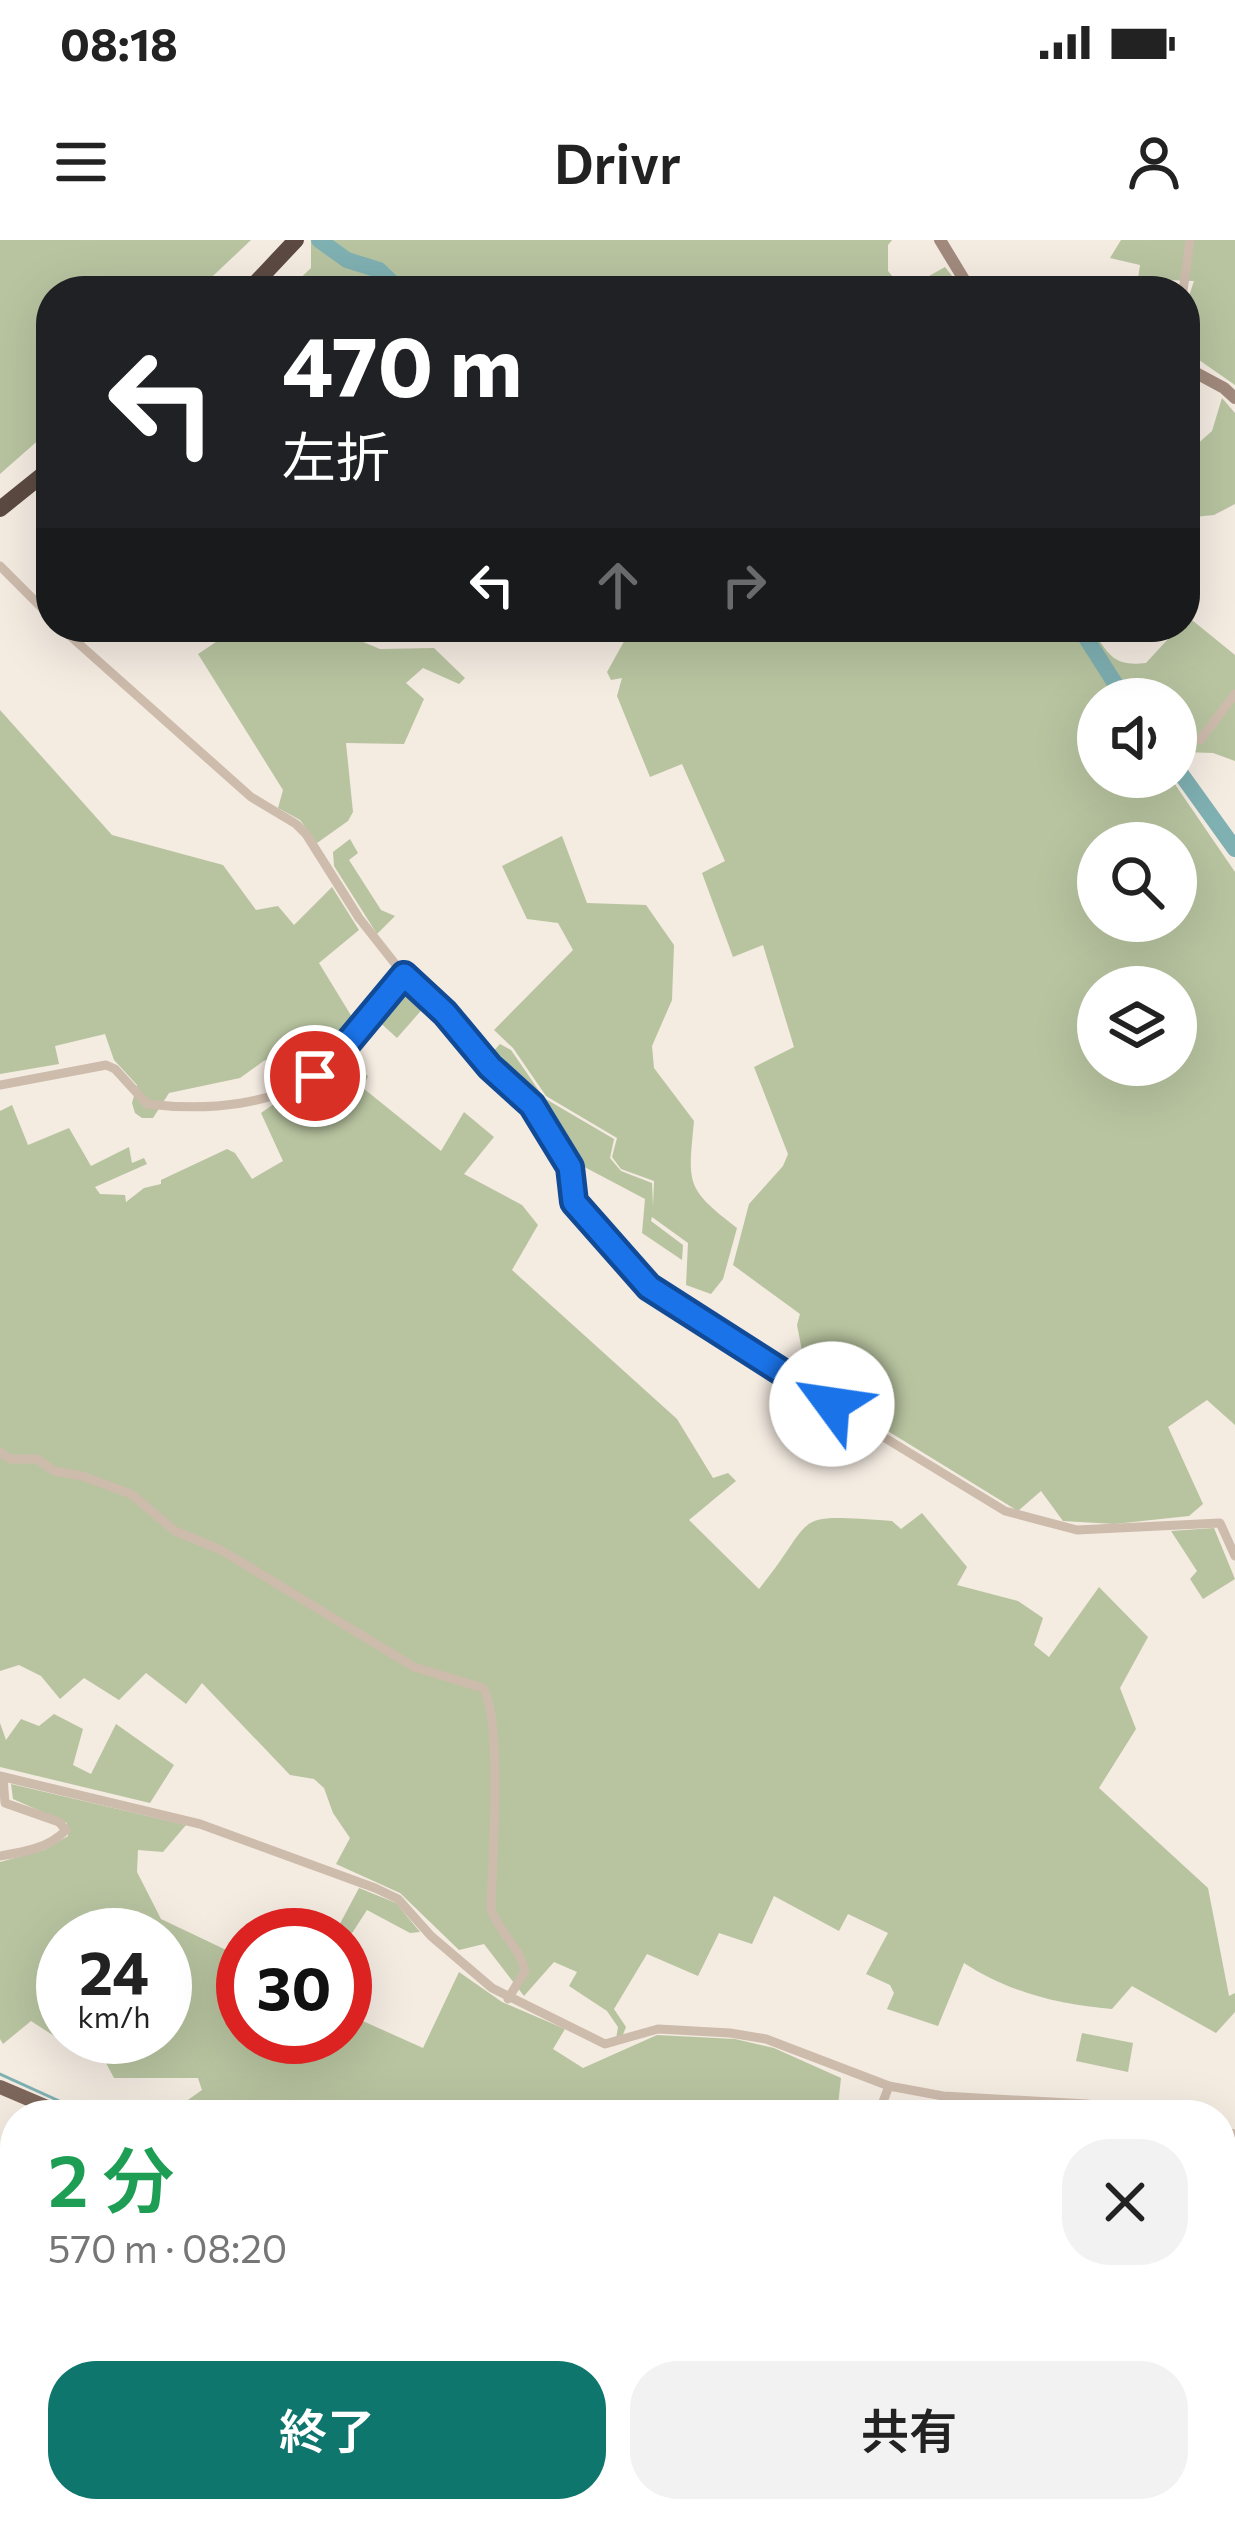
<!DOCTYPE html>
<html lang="ja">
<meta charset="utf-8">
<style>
:root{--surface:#fff;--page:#f2f2f2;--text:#222;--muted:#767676;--accent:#0f766e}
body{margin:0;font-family:Commissioner,"Noto Sans JP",sans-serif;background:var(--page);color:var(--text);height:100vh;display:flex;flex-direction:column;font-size:45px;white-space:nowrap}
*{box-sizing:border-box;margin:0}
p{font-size:39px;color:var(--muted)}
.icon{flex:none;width:66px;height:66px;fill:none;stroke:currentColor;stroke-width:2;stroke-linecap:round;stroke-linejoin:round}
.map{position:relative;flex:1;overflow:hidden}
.panel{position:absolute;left:0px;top:1860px;width:1236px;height:423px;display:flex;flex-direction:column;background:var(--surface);border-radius:48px 48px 0 0;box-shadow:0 12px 48px #0002}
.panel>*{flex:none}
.guide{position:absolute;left:36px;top:36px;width:1164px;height:366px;border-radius:48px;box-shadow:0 12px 48px #0002;background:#202124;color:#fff;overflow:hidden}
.fabs{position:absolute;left:1077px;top:438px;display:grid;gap:24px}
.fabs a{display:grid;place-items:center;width:120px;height:120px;border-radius:50%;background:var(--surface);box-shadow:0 12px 48px #0002;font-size:60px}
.speed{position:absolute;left:36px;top:1668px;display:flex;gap:24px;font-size:60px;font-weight:700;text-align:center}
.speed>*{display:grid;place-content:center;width:156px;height:156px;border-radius:50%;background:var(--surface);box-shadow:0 12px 48px #0002;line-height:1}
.speed small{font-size:30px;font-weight:400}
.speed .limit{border:18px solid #d22;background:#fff;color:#111}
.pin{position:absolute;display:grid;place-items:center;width:102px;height:102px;color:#fff;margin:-51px;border:6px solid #fff;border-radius:50%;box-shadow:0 3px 12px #0007}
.me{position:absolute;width:132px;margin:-66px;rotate:301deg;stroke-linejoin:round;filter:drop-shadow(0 0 9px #0008)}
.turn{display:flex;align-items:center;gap:42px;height:252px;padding:0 48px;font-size:54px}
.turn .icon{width:156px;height:156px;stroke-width:2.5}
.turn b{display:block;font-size:84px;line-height:102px}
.lanes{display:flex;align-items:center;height:114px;padding:0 48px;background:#0003;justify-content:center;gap:60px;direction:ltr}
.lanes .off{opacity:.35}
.round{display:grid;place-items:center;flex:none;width:126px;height:126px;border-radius:48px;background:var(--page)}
.summary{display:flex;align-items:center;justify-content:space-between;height:204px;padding:0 48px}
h1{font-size:72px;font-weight:600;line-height:90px;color:#1e9e55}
.button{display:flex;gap:24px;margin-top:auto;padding:24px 48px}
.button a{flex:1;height:138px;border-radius:48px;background:var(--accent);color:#fff;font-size:48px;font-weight:600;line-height:138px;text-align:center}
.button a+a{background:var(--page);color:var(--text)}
.status{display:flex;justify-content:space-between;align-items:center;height:84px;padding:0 60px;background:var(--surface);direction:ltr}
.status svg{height:33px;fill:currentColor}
header{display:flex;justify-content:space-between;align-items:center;height:156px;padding:0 48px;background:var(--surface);font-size:54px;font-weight:600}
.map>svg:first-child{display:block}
.green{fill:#b8c4a0;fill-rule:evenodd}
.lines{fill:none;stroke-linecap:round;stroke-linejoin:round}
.stream{stroke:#7fb0b2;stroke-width:3}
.river{stroke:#7fb0b2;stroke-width:16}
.street{stroke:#cdbbac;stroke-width:9}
.secondary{stroke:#a18a7d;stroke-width:12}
.primary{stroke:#7d675c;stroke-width:14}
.highway{stroke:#5c4a42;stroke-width:16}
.route-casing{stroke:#114b97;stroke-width:30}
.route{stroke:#1a73e8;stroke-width:21}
</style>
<div class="status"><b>08:18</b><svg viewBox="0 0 49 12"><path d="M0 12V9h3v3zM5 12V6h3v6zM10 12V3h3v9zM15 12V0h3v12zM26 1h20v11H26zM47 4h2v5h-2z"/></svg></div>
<header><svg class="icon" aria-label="menu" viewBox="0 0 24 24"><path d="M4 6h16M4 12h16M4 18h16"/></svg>Drivr<svg class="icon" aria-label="person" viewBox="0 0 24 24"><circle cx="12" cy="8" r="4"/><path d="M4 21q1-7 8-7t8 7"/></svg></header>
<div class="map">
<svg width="1235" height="2281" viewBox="0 0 1235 2281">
<rect width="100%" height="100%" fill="#f4ebe1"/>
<!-- green -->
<g class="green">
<path d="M0,0H251L197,51H51V189L0,234Z"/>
<path d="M311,0H892L888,5V31L904,50L945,27L964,51H287L311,28Z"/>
<path d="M1121,0H1235V145L1199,120L1185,116V68L1194,41L1138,39L1140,25L1110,18Z"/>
<path d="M1222,158L1235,173V264L1214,275L1185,278V215L1212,191Z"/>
<path d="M1187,376L1235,415V521L1213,513L1183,512L1176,518V459H1098V537H1170L1235,632V1185L1207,1160L1168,1187L1203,1264L1189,1276L1114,1284L1063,1281L1041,1251L1018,1271L808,1142L797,1085L800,1074L733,1025L749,964L783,926L788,914L754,827L794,807L763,705L733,717L702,633L725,621L682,524L650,537L617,456L622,438L611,440L607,432L632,387H1090C1109,413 1111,427 1146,423L1179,387H1185ZM1098,603H1176V681H1098ZM1098,747H1176V825H1098Z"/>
<path d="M209,387H327L380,409L434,408L465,438L459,444L423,428L406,443L424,459L404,504L346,503L353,572L348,581L317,603L300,580L278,568L283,550L198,414L216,402Z"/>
<path d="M0,470L112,595L223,625L256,670L278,666L294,685L332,647L359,690L319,723L355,782L330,813L368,836L363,848L441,911L464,872L494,897L464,934L522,965L538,985L512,1030L677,1179L713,1238L728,1233L736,1241L689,1280L759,1349C820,1274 786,1274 892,1281L901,1289L922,1273L967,1327L957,1345L1018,1361L1043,1378L1034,1405L1049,1417L1099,1347L1148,1397L1120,1448L1136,1489L1099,1548L1208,1648L1229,1756L1235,1753V1772L1216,1793L1132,1746L1112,1769C1060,1765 1008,1752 964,1723L938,1786L887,1769L894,1753L890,1745L866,1734L888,1693L848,1674L839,1691L774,1656L752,1704L719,1693L698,1736L647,1714L614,1769L626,1787L622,1797L616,1799L618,1787L607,1771L569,1746L577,1732L554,1722L524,1756L484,1704L459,1710L400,1653L336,1624L350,1598L333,1573L324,1548L314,1539L290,1535L202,1443L186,1464L146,1433L119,1460L84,1438L60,1459L41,1436L19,1425L0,1431V871L12,865L28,905L69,888L91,926L129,907L132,923L144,918L147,924L95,947L100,954L125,955L126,962L144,948L161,944V940L227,909L235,913L252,939L283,921L261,873L288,854L280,833L265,820L240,838L169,853L153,878H142L135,873L132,863L137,845L114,820L105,794L55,806L59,824L0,834Z"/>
<path d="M562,596L587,663L646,665L674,705L672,760L652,806L654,828L694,881C688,945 685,948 737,988L723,1039L711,1054L686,1045L688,1003L652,977L651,981L683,1005L682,1020L642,993L645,959L575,922L542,868L489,816L500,804L511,810L544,858L614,899L610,918L621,931L652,943L653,966L654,941L621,929L612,917L617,898L546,856L513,808L494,790L573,710L558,683L527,679L502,626Z"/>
<path d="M350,599L358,613L349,620L381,670L395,676L377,694L334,626L333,612Z"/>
<path d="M401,748L409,749L426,765L397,798L374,777Z"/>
<path d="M1214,1288L1235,1339L1203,1359L1190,1339L1197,1331L1171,1291Z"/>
<path d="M54,1474L83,1489L73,1525L91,1534L116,1484L174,1525L150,1563L0,1527V1483L6,1500L21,1479L39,1486Z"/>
<path d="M11,1544L186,1585L163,1612L138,1610L137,1632L161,1679L243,1718V1797H345V1773L423,1808L459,1732L502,1762L565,1789L553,1809L583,1828L657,1795L735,1799L774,1808L841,1838L837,1875H121L134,1870L178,1867L202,1850L198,1838H114L92,1797H165V1695H63V1797H79L65,1803L31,1781L3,1804L0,1799V1622L44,1610L68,1596L67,1583L13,1559Z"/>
<path d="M359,1648L396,1663L420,1692L410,1693L367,1670L345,1704V1695H334Z"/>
<path d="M1082,1793L1133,1803L1128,1832L1076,1821Z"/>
<path d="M959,1862L1090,1869L1120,1875H951Z"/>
<path d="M1235,1908V2068L1221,2067V1973L1233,1945L1221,1938V1921L1230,1919V1910Z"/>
</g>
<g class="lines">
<!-- stream -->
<g class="stream">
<path d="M0,1834L90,1875"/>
<path d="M134,2268L136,2281"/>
<path d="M1014,2268L1020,2281"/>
</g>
<!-- river -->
<g class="river">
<path d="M319,0L347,20L379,30L401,51"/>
<path d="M1079,387L1125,459"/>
<path d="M1176,527L1235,609"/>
<path d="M0,2225L15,2214"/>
<path d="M872,2268L880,2281"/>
</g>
<!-- street -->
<g class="street">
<path d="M1183,51L1190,0"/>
<path d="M0,326L51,377"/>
<path d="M60,387L251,557L296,584L306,594L359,678L404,735L445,773L490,827L532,865L570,927L574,962L649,1047L798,1145L1005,1271L1077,1290L1220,1283L1235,1316"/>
<path d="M1200,500L1235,454"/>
<path d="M0,845L106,825L115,829L147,864C205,871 278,867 325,828C355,803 378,764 404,735"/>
<path d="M0,1212L10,1219H37L54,1231L82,1236L131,1254L175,1291L221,1310L414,1427L483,1448C503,1479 492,1624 491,1669C499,1693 520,1707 525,1731L508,1759"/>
<path d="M0,1536L200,1584L375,1648L398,1659L431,1696L492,1748L605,1804L658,1789L730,1793L766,1799L889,1846L943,1856L1087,1864L1140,1875"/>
<path d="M0,1616C24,1612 49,1608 66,1590L59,1582L5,1563L3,1537"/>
<path d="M878,1875L889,1846"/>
<path d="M1221,1891L1235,1894"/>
<path d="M1221,2251L1235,2273"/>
<path d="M0,2253L15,2242"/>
<path d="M40,2268L41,2281"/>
<path d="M189,2268L191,2281"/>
<path d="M486,2268L493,2281"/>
<path d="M837,2268L855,2281"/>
<path d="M1064,2268L1077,2281"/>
<path d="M996,2281L1007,2268"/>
<path d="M1087,2281L1094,2268"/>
</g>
<!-- secondary -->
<g class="secondary">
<path d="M940,0L971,51"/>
<path d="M1185,127L1224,148L1235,158"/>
<path d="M0,1992L15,1975"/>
<path d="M512,2268L526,2281"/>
<path d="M601,2281L604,2268"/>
</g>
<!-- primary -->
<g class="primary">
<path d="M0,1847L66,1875"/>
<path d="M959,2268L980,2281"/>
<path d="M297,2281L438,2268"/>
</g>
<!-- highway -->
<g class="highway">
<path d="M248,51L296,0"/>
<path d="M0,269L51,228"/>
</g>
</g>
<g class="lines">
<!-- route casing -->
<g class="route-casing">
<path id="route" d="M315,836L330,824L404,735L445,773L490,827L532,865L570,927L574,962L649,1047L832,1164"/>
</g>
<!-- route -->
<use href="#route" class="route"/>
</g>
</svg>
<div class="fabs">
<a><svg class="icon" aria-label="sound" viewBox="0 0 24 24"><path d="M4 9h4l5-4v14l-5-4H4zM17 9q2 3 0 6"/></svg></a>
<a><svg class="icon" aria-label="search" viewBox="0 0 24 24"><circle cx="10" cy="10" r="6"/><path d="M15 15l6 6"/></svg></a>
<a><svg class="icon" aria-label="layers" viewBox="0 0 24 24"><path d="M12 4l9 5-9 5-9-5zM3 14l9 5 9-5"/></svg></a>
</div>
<div class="speed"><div>24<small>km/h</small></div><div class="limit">30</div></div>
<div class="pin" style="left:315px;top:836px;background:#d93025"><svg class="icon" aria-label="arrive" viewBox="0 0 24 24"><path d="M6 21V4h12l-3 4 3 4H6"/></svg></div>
<svg class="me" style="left:832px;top:1164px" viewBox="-20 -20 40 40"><circle r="19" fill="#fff"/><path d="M0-13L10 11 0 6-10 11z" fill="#1a73e8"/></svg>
<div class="guide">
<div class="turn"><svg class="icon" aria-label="left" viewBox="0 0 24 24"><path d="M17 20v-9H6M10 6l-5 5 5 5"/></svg><div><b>470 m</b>左折</div></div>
<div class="lanes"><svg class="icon" aria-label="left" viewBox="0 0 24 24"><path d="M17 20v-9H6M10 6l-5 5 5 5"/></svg><svg class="icon off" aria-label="ahead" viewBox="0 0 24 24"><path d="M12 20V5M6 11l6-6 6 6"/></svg><svg class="icon off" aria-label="right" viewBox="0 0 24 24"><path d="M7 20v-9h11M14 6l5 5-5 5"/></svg></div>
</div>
<section class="panel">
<div class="summary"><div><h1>2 分</h1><p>570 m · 08:20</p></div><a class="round"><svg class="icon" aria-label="close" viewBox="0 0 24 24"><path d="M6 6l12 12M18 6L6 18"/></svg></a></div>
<div class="button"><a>終了</a><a>共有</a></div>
</section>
</div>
